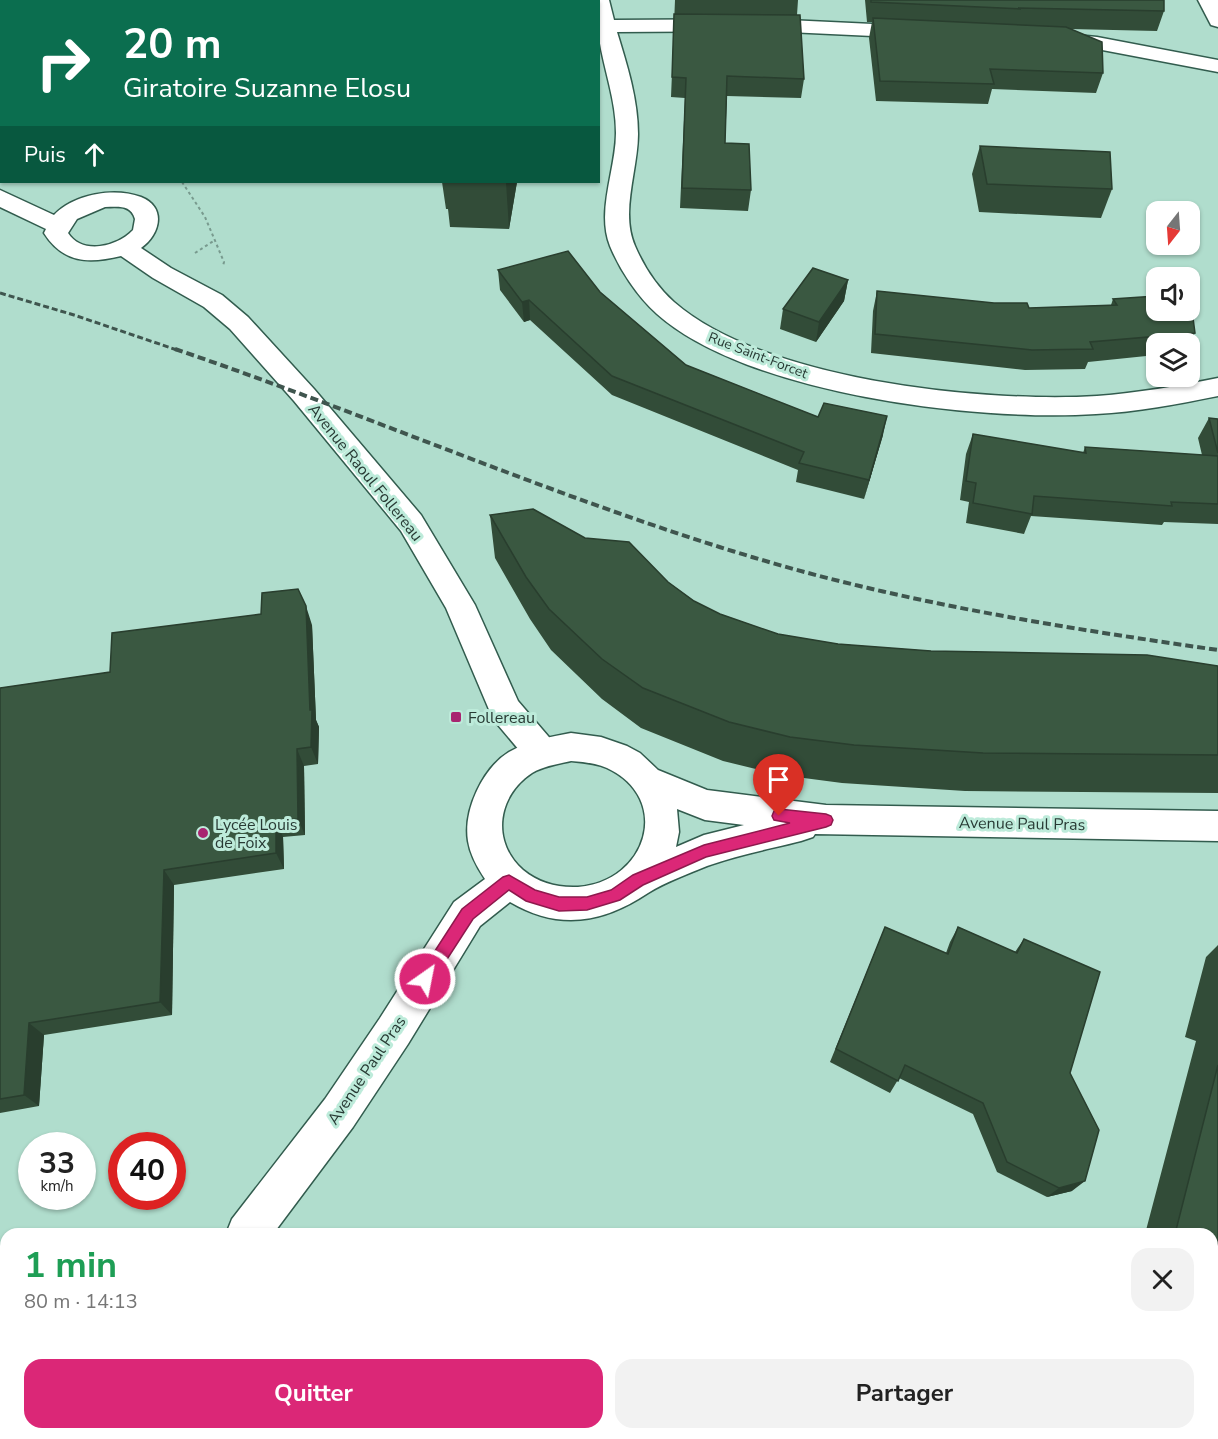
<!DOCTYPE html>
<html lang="fr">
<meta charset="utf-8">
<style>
:root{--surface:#fff;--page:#f2f2f2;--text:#222;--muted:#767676;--accent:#db2777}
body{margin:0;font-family:"Nunito Sans",sans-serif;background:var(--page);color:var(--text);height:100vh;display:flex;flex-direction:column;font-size:22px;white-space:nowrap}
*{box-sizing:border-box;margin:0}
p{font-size:20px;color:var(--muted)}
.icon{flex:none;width:33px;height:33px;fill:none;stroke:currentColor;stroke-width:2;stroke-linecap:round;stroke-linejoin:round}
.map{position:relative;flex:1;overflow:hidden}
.sheet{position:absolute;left:0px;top:1228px;width:1218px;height:212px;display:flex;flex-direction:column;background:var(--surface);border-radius:18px 18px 0 0;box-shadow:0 2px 4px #0004}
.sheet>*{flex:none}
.banner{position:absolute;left:0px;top:0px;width:600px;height:183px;box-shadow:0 2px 4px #0004;background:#0b6e4f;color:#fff;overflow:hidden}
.needle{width:39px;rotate:197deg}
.controls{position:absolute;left:1146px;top:201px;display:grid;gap:12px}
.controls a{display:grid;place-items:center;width:54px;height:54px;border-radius:12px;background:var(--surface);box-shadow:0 2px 4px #0004;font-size:30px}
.speed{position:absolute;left:18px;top:1132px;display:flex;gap:12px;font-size:30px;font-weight:700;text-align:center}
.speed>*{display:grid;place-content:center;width:78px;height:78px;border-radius:50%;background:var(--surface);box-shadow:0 2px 4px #0004;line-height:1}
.speed small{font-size:15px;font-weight:400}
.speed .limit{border:9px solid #d22;background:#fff;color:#111}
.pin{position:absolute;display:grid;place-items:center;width:51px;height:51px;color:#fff;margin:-62px -26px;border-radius:50% 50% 50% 0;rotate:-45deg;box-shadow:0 0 6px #0007}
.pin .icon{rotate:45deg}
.me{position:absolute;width:66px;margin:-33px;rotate:33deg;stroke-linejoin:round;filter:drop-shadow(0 0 4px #0008)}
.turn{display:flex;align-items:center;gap:21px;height:126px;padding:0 24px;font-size:27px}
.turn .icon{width:78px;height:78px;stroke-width:2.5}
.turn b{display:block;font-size:42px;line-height:51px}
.then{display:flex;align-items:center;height:57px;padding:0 24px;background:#0003;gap:12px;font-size:22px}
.round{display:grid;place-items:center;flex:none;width:63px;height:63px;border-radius:18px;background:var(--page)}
.overview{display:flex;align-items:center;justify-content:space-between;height:102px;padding:0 24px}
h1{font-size:36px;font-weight:700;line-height:45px;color:#1e9e55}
.action{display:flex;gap:12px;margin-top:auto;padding:12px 24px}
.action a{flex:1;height:69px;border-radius:18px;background:var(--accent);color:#fff;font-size:24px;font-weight:700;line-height:69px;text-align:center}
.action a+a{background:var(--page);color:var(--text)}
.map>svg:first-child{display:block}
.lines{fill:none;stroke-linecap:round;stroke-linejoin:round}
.minor-casing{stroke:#325c4e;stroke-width:3}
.tertiary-casing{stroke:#325c4e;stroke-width:3}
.path{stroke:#789a8e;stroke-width:2;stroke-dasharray:3 3;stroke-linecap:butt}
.minor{fill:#fff;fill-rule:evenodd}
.tertiary{fill:#fff;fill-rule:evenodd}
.rail-far1{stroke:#3f554e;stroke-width:3;stroke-dasharray:6 3;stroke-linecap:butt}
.rail{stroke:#3f554e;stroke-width:4;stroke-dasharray:8 4;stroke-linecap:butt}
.wall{fill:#324c38}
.shaded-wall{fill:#293e2e}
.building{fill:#3a5841;stroke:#293e2e;stroke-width:1.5}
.route{fill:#db2777;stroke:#8e194d;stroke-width:1.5}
.poi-dot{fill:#a82570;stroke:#bdebda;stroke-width:2}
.labels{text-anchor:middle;stroke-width:6;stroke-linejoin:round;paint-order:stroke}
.far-street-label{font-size:14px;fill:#283a34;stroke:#bdebda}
.street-label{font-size:16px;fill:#283a34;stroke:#bdebda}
.poi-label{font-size:16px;fill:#283a34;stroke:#bdebda;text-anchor:start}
</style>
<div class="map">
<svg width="1218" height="1439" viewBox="0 0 1218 1439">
<rect width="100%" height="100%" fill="#b0ddcd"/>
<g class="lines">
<!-- minor casing -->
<g class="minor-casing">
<g id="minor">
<path d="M40,0H60L61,2H41Z"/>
<path d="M73,0H93L72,2Z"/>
<path d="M589,0H609L614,20L767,19L915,26L922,28L925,32L922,36L915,38L767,31L617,32C627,65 638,99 638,134C638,170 620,212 635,246C644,267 657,287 674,302C763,380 982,403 1097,396C1137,393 1178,386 1218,378V396C1178,404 1137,412 1096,414C977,422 747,394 657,314C637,296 620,270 610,246C596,211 616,169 616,133C616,100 604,70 599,38C597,26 598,13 598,2Z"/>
<path d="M1198,0H1218V27L1211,25Z"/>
<path d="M1056,33L1097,37L1218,60V72L1097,49L1049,43L1046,39L1049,35Z"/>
<path d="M0,190L54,215C74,194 114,187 141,197C167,207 160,235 141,248L171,268L222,295L248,317L314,389L421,515L475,605L518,701L554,743L559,753L554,763L542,767L530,763L493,719L446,608L401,531L294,401L230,329L204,307L153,278L121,256C88,264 63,263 44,233L46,229L0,207ZM105,207C117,207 131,204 135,219L133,230C117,247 82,255 68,233L77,219Z"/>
</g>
</g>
<!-- tertiary casing -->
<g class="tertiary-casing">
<g id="tertiary">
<path d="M571,733L601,737L627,746L640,753L658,770L707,790L826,805L1218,811V841L815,834L813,837L801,841C770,849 737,855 707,866C688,874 665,882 648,893C603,923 559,931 510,902L480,926L408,1044L353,1127L273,1234H226L232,1219L325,1099L380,1018L454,902L485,879C477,867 470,854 468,841C463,810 483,768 509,752C528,741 550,737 571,733ZM571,761C583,762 596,763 607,768C673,799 647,882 578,887C557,888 539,883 523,870C491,842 497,796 532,773C544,766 558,764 571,761ZM677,809L705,820L744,825L704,835L676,847L679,832Z"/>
<path d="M64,1434H112L110,1439H62Z"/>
</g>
</g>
<!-- path -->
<g class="path">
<path d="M0,9L2,12"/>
<path d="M182,182L205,217L224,262L223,266"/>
<path d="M195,253L215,240"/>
</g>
<!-- minor -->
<use href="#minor" class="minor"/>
<!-- tertiary -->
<use href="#tertiary" class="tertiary"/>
<!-- rail-far1 -->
<path class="rail-far1" d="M0,293L74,315L180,351"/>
<!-- rail -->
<path class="rail" d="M175,349C372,416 563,501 762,560C911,604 1065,628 1218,650"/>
</g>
<!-- wall -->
<g class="wall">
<path d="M357,0H488V2H358Z"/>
<path d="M675,0H798L797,15L804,79L801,98L727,96L725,143L751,190L748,211L680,208L685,98L671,97Z"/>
<path d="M865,0H1164V11L1157,31L1070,29L1103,73L1096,93L992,89L988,104L876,101L869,38L872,22H867Z"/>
<path d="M980,146L1112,189L1101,218L979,212L972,174Z"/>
<path d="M442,182H517L509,229L450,227L448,209H446Z"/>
<path d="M498,270L600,292L686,365L818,417L883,435L864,499L796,482L798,470L612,395L530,320L524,322L500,290Z"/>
<path d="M848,280L844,301L816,342L780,329L783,309Z"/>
<path d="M877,291L1029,308L1111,305L1113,299L1195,333L1189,344H1156V355L1088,362L1085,369L1025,370L871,353L873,311Z"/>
<path d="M1209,418L1218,419V524L1164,522L1162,525L1031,516L1024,534L966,523L969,502L960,500L966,454L973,434L1083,453L1085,447L1202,455L1198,438Z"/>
<path d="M490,515L585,538L668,582L694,601L720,614L778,634L838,644L931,651L1218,666V793L965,791L842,783L781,775L723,761L641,728L602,699L551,650L530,619L495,558Z"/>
<path d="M312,625L316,720L319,727L318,764L304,766L305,835L283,837L284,869L174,885L172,1015L44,1035L39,1106L0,1113V688L110,672Z"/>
<path d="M885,927L946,953L950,942L958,927L1015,952L1024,939L1070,1073L1072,1191L1047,1197L997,1172L973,1114L899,1078L890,1093L830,1062Z"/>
<path d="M1218,945V1439H1054L1057,1434H1212V1234H1145L1196,1041L1185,1037L1206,957Z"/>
<path d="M851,1434H929L935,1439H848Z"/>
</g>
<!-- shaded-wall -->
<g class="shaded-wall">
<path d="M309,0H330V2H308Z"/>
<rect x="476" y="0" width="12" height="2"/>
<path d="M506,182H517L509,229Z"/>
<path d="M848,280L844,301L816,342L819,322Z"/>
<path d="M529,300L530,320L524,322L522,302Z"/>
<path d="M887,416L883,435L864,499L869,480Z"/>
<path d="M306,606L312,625L316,720L319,727L318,764L311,747Z"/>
<path d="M297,749L304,766L305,835L298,819Z"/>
<path d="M276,821L283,837L284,869L276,853Z"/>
<path d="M164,870L174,885L172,1015L160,1002Z"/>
<path d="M29,1023L44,1035L39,1106L24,1095Z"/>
<path d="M1085,1181L1072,1191L1047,1197L1059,1188Z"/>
</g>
<!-- building -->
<g class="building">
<path d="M265,0H309L308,2H264Z"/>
<path d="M419,0H476V2H418Z"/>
<path d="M871,0H1164V11L1018,8L1021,9L871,2Z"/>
<path d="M674,14L800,15L804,79L727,76L725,143L749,144L751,190L682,188L686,78L672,77Z"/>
<path d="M873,18L1066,27L1102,42L1103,73L990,69L994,84L880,81Z"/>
<path d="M2,19V124L0,120V20Z"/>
<path d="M980,146L1110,152L1112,189L987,184Z"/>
<path d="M568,251L600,292L686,365L818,417L824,403L887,416L869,480L799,463L804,452L612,376L529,300L522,302L498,270Z"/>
<path d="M813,268L848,280L819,322L783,309Z"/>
<path d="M877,291L994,303H1027L1029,308L1117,305L1113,299L1156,296V310H1190V303H1191L1195,333L1090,342L1093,349L1032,350L875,334Z"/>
<path d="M1209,418L1218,419V453Z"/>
<path d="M973,434L1086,453L1085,447L1218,456V504L1171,502L1172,506L1034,496L1032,514L973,503L976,483L966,481Z"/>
<path d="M533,509L585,538L629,542L668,582L694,601L720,614L778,634L838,644L931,651L1147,655L1218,666V755L983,753L854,745L790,737L729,722L643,688L602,659L549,609L526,577L490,515Z"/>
<path d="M298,589L306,606L310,710H312L311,747L297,749L298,819L276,821V853L164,870L160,1002L29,1023L24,1095L0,1099V688L110,672L112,633L261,614L262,593Z"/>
<path d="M885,927L948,954L958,927L1017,953L1024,939L1100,972L1070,1073L1099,1130L1085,1181L1059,1188L1007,1162L983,1103L905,1065L898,1081L836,1049Z"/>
<path d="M1218,1065V1439H1084L1086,1434H1212V1234H1175Z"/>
<path d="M683,1434H827L824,1439H679Z"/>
<path d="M854,1434H929L935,1439H851Z"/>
</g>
<!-- route -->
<path class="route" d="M779,809L826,814L831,816L833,820L831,825L826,827L706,857L643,885L620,900L587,910L559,911L526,901L509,890L473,919L431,984L425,986L420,984L417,979L420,974L462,909L503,877L509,875L535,890L559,897H587L611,890L633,875L704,845L790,823L774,820L772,816L774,811Z"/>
<!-- markers -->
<g class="poi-dot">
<rect x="450" y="711" width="12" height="12" rx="3"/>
<circle cx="203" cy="833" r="6"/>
</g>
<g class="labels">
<!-- far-street labels -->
<g class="far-street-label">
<text transform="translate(758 355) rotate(21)" y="5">Rue Saint-Forcet</text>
</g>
<!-- street labels -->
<g class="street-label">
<text transform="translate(366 472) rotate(51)" y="6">Avenue Raoul Follereau</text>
<text transform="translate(1022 823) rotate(1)" y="6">Avenue Paul Pras</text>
<text transform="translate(366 1070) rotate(-56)" y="6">Avenue Paul Pras</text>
</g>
<!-- poi labels -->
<g class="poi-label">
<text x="468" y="723">Follereau</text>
<text x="215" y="830">Lycée Louis<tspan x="215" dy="18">de Foix</tspan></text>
</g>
</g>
</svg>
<div class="controls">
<a><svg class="needle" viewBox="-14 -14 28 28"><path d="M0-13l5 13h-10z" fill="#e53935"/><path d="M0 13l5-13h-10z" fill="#767676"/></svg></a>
<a><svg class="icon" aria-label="sound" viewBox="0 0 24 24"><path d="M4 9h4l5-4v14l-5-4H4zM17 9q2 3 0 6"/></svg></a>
<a><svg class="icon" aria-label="layers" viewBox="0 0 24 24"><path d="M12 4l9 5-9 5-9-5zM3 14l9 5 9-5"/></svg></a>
</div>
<div class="speed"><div>33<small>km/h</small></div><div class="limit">40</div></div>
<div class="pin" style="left:779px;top:816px;background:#d93025"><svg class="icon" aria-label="arrive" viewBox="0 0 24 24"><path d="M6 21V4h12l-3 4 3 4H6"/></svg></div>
<svg class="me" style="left:425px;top:979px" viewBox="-20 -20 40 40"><circle r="17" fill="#db2777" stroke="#fff" stroke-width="3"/><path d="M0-11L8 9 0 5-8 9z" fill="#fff"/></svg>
<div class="banner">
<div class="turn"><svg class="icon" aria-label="right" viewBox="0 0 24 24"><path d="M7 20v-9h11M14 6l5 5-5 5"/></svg><div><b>20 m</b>Giratoire Suzanne Elosu</div></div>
<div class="then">Puis<svg class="icon" aria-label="ahead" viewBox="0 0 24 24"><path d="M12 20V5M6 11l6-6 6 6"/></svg></div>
</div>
<section class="sheet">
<div class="overview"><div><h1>1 min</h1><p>80 m · 14:13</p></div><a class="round"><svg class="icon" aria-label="close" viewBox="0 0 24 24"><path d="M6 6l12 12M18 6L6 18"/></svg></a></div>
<div class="action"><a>Quitter</a><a>Partager</a></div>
</section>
</div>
